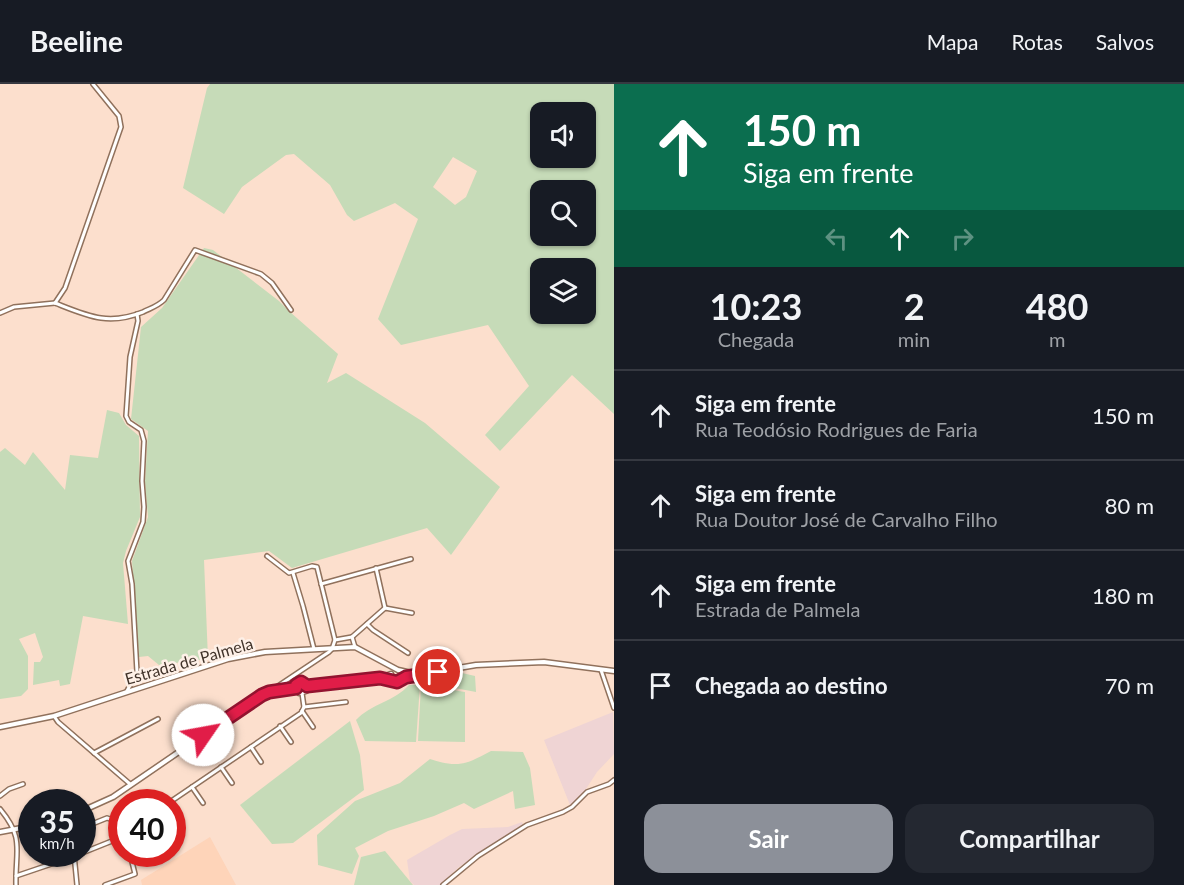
<!DOCTYPE html>
<html lang="pt">
<meta charset="utf-8">
<style>
:root{--surface:#171b24;--page:#242831;--text:#f1f3f6;--muted:#9ea1a6;--line:#363941;--accent:#8c9099}
body{margin:0;font-family:Lato,sans-serif;background:var(--page);color:var(--text);height:100vh;display:flex;flex-direction:column;font-size:22px;white-space:nowrap}
*{box-sizing:border-box;margin:0}
p{font-size:20px;color:var(--muted)}
.icon{flex:none;width:33px;height:33px;fill:none;stroke:currentColor;stroke-width:2;stroke-linecap:round;stroke-linejoin:round}
.map{position:relative;flex:1;overflow:hidden}
.drawer{display:flex;flex-direction:column;background:var(--surface);width:570px}
.drawer>*{flex:none}
.top-card{background:#0b6e4f;color:#fff;overflow:hidden}
.controls{position:absolute;left:530px;top:18px;display:grid;gap:12px}
.controls a{display:grid;place-items:center;width:66px;height:66px;border-radius:12px;background:var(--surface);box-shadow:0 2px 4px #0004;font-size:30px}
.speed{position:absolute;left:18px;top:705px;display:flex;gap:12px;font-size:30px;font-weight:700;text-align:center}
.speed>*{display:grid;place-content:center;width:78px;height:78px;border-radius:50%;background:var(--surface);box-shadow:0 2px 4px #0004;line-height:1}
.speed small{font-size:15px;font-weight:400}
.speed .limit{border:9px solid #d22;background:#fff;color:#111}
.pin{position:absolute;display:grid;place-items:center;width:51px;height:51px;color:#fff;margin:-26px;border:3px solid #fff;border-radius:50%;box-shadow:0 2px 6px #0007}
.me{position:absolute;width:66px;margin:-33px;rotate:57deg;stroke-linejoin:round;filter:drop-shadow(0 0 4px #0008)}
.turn{display:flex;align-items:center;gap:21px;height:126px;padding:0 30px;font-size:27px}
.turn .icon{width:78px;height:78px;stroke-width:2.5}
.turn b{display:block;font-size:42px;line-height:51px}
.lanes{display:flex;align-items:center;height:57px;padding:0 30px;background:#0003;justify-content:center;gap:30px;direction:ltr}
.lanes .off{opacity:.35}
.eta{display:flex;justify-content:space-evenly;align-items:center;height:102px;text-align:center}
.eta b{font-size:36px;font-weight:700;line-height:42px}
.primary-button{display:flex;gap:12px;margin-top:auto;padding:12px 30px}
.primary-button a{flex:1;height:69px;border-radius:18px;background:var(--accent);color:#fff;font-size:24px;font-weight:700;line-height:69px;text-align:center}
.primary-button a+a{background:var(--page);color:var(--text)}
ul{padding:0;list-style:none}
li{display:flex;align-items:center;gap:18px;height:90px;padding:0 30px;border-top:2px solid var(--line)}
li div{flex:1}
li b{display:block;font-size:22px}
li em{font-style:normal}
header{display:flex;align-items:center;gap:36px;box-sizing:border-box;height:84px;padding:0 30px;background:var(--surface);border-bottom:2px solid var(--line)}
header strong{font-size:28px}
nav{display:flex;gap:33px;margin-inline-start:auto;font-size:21px}
main{display:flex;flex:1;min-height:0}
.map>svg:first-child{display:block}
.commercial{fill:#efd4d4}
.built{fill:#fed4b9}
.green{fill:#c6dbb8;fill-rule:evenodd}
.lines{fill:none;stroke-linecap:round;stroke-linejoin:round}
.minor-casing{stroke:#90715c;stroke-width:6}
.tertiary-casing{stroke:#90715c;stroke-width:7}
.minor{stroke:#fff;stroke-width:3}
.tertiary{stroke:#fff;stroke-width:4}
.route-casing{stroke:#92132f;stroke-width:15}
.route{stroke:#e11d48;stroke-width:10}
.labels{text-anchor:middle;stroke-width:5;stroke-linejoin:round;paint-order:stroke}
.street-label{font-size:16px;fill:#403229;stroke:#fef0e7}
</style>
<header>
<strong>Beeline</strong>
<nav><a>Mapa</a><a>Rotas</a><a>Salvos</a></nav>
</header>
<main>
<div class="map">
<svg width="614" height="801" viewBox="0 0 614 801">
<rect width="100%" height="100%" fill="#fcdfcd"/>
<!-- commercial -->
<g class="commercial">
<path d="M613,628L614,670L597,688L582,711L570,721L544,656Z"/>
<path d="M522,738L524,742L459,783L440,801H414L410,797L407,776L450,751L462,745L508,743Z"/>
</g>
<!-- built -->
<path class="built" d="M210,753L236,801H142L141,796Z"/>
<!-- green -->
<g class="green">
<path d="M210,0H614V330L572,291L500,367L485,351L529,302L488,241L401,261L378,235L418,135L395,119L354,137L347,131L330,101L294,70L286,71L242,103L224,130L183,104L207,4ZM540,28H585V74H540ZM453,73L477,87L466,113L455,121L433,103ZM540,106H585V152H540ZM540,184H585V230H540Z"/>
<path d="M204,164L213,166L279,217L290,228L338,270L327,299L346,289L425,339L500,403L451,471L427,444L292,484L269,467L204,476L208,575L159,581L148,572L139,573L132,477L148,433L145,398L148,347L131,335L141,243L162,224Z"/>
<path d="M107,326L119,329L126,341L139,352L140,433L126,467L123,479L128,540L83,532L70,600L60,602L59,596L33,601L34,578H40L43,573L35,549L19,555L28,572V605L21,612L0,615V368L5,364L25,381L33,368L65,406L70,371L98,374Z"/>
<path d="M462,589L475,592L476,608L412,596Z"/>
<path d="M409,601H420L416,658L365,657L356,636C371,620 395,617 409,601Z"/>
<path d="M421,601L465,608V658L418,657Z"/>
<path d="M350,637L360,671L364,706L293,759L272,760L240,721Z"/>
<path d="M491,667L523,668L530,684L535,721L515,725L513,707L474,725L464,719L434,732L388,747L355,764L359,772L352,790L318,781L317,751L355,717L400,699L430,675C458,684 465,681 491,667Z"/>
<path d="M385,767L413,801H354L361,773Z"/>
</g>
<g class="lines">
<!-- minor casing -->
<g class="minor-casing">
<g id="minor">
<path d="M55,219C88,232 108,242 143,228C151,224 158,222 164,216L195,166L261,190L272,199L291,226"/>
<path d="M55,219L65,204L121,43L119,32L93,0"/>
<path d="M0,229L14,223L55,219"/>
<path d="M267,472L289,489L312,482L317,483L335,556"/>
<path d="M376,484L385,524"/>
<path d="M293,489L303,522L314,565"/>
<path d="M321,500L411,475"/>
<path d="M367,540L373,546L408,569"/>
<path d="M352,553L385,524L412,529"/>
<path d="M601,586L614,624"/>
<path d="M127,607L137,588L132,500L128,477L143,438L144,423L142,397L144,357L141,346L129,338L126,332L130,273L138,237L137,230"/>
<path d="M269,608L329,568L332,565L335,556L352,553L355,563"/>
<path d="M304,623L346,618"/>
<path d="M302,627L313,643"/>
<path d="M54,632L58,638L130,700"/>
<path d="M280,642L291,658"/>
<path d="M251,663L261,678"/>
<path d="M94,669L158,635"/>
<path d="M221,683L232,699"/>
<path d="M192,703L203,719"/>
<path d="M0,712L9,705L23,700"/>
<path d="M170,718L301,629L304,623L302,609"/>
<path d="M0,725C25,755 15,766 16,801"/>
<path d="M172,738L173,739"/>
<path d="M82,744L107,734L122,739"/>
<path d="M82,769L122,753"/>
<path d="M74,770L77,801"/>
<path d="M16,792L81,770"/>
<path d="M105,801L135,790L130,770"/>
<path d="M443,801L478,772L527,741L563,728L572,723L587,708L609,700L614,696"/>
</g>
</g>
<!-- tertiary casing -->
<g class="tertiary-casing">
<g id="tertiary">
<path d="M380,594L397,598L406,593L476,581L544,578L614,587"/>
<path d="M307,602L380,594L391,590"/>
<path d="M296,604L298,599L301,598L307,602"/>
<path d="M0,643L54,632L228,575L265,568L355,563L398,586L420,591"/>
<path d="M82,727L113,713L262,611L269,608L296,604L299,609L306,607L307,602"/>
<path d="M0,748L32,742"/>
</g>
</g>
<!-- minor -->
<use href="#minor" class="minor"/>
<!-- tertiary -->
<use href="#tertiary" class="tertiary"/>
</g>
<g class="lines">
<!-- route casing -->
<g class="route-casing">
<path id="route" d="M203,651L262,611L269,608L296,604V601L301,598L307,602L380,594L397,598L406,593L438,588"/>
</g>
<!-- route -->
<use href="#route" class="route"/>
</g>
<g class="labels">
<!-- street labels -->
<g class="street-label">
<text transform="translate(189 577) rotate(-16)" y="6">Estrada de Palmela</text>
</g>
</g>
</svg>
<div class="controls">
<a><svg class="icon" aria-label="sound" viewBox="0 0 24 24"><path d="M4 9h4l5-4v14l-5-4H4zM17 9q2 3 0 6"/></svg></a>
<a><svg class="icon" aria-label="search" viewBox="0 0 24 24"><circle cx="10" cy="10" r="6"/><path d="M15 15l6 6"/></svg></a>
<a><svg class="icon" aria-label="layers" viewBox="0 0 24 24"><path d="M12 4l9 5-9 5-9-5zM3 14l9 5 9-5"/></svg></a>
</div>
<div class="speed"><div>35<small>km/h</small></div><div class="limit">40</div></div>
<div class="pin" style="left:438px;top:588px;background:#d93025"><svg class="icon" aria-label="arrive" viewBox="0 0 24 24"><path d="M6 21V4h12l-3 4 3 4H6"/></svg></div>
<svg class="me" style="left:203px;top:651px" viewBox="-20 -20 40 40"><circle r="19" fill="#fff"/><path d="M0-13L10 11 0 6-10 11z" fill="#e11d48"/></svg>
</div>
<section class="drawer">
<div class="top-card">
<div class="turn"><svg class="icon" aria-label="ahead" viewBox="0 0 24 24"><path d="M12 20V5M6 11l6-6 6 6"/></svg><div><b>150 m</b>Siga em frente</div></div>
<div class="lanes"><svg class="icon off" aria-label="left" viewBox="0 0 24 24"><path d="M17 20v-9H6M10 6l-5 5 5 5"/></svg><svg class="icon" aria-label="ahead" viewBox="0 0 24 24"><path d="M12 20V5M6 11l6-6 6 6"/></svg><svg class="icon off" aria-label="right" viewBox="0 0 24 24"><path d="M7 20v-9h11M14 6l5 5-5 5"/></svg></div>
</div>
<div class="eta">
<div><b>10:23</b><p>Chegada</p></div>
<div><b>2</b><p>min</p></div>
<div><b>480</b><p>m</p></div>
</div>
<ul>
<li><svg class="icon" aria-label="ahead" viewBox="0 0 24 24"><path d="M12 20V5M6 11l6-6 6 6"/></svg><div><b>Siga em frente</b><p>Rua Teodósio Rodrigues de Faria</p></div><em>150 m</em></li>
<li><svg class="icon" aria-label="ahead" viewBox="0 0 24 24"><path d="M12 20V5M6 11l6-6 6 6"/></svg><div><b>Siga em frente</b><p>Rua Doutor José de Carvalho Filho</p></div><em>80 m</em></li>
<li><svg class="icon" aria-label="ahead" viewBox="0 0 24 24"><path d="M12 20V5M6 11l6-6 6 6"/></svg><div><b>Siga em frente</b><p>Estrada de Palmela</p></div><em>180 m</em></li>
<li><svg class="icon" aria-label="arrive" viewBox="0 0 24 24"><path d="M6 21V4h12l-3 4 3 4H6"/></svg><div><b>Chegada ao destino</b></div><em>70 m</em></li>
</ul>
<div class="primary-button"><a>Sair</a><a>Compartilhar</a></div>
</section>
</main>
